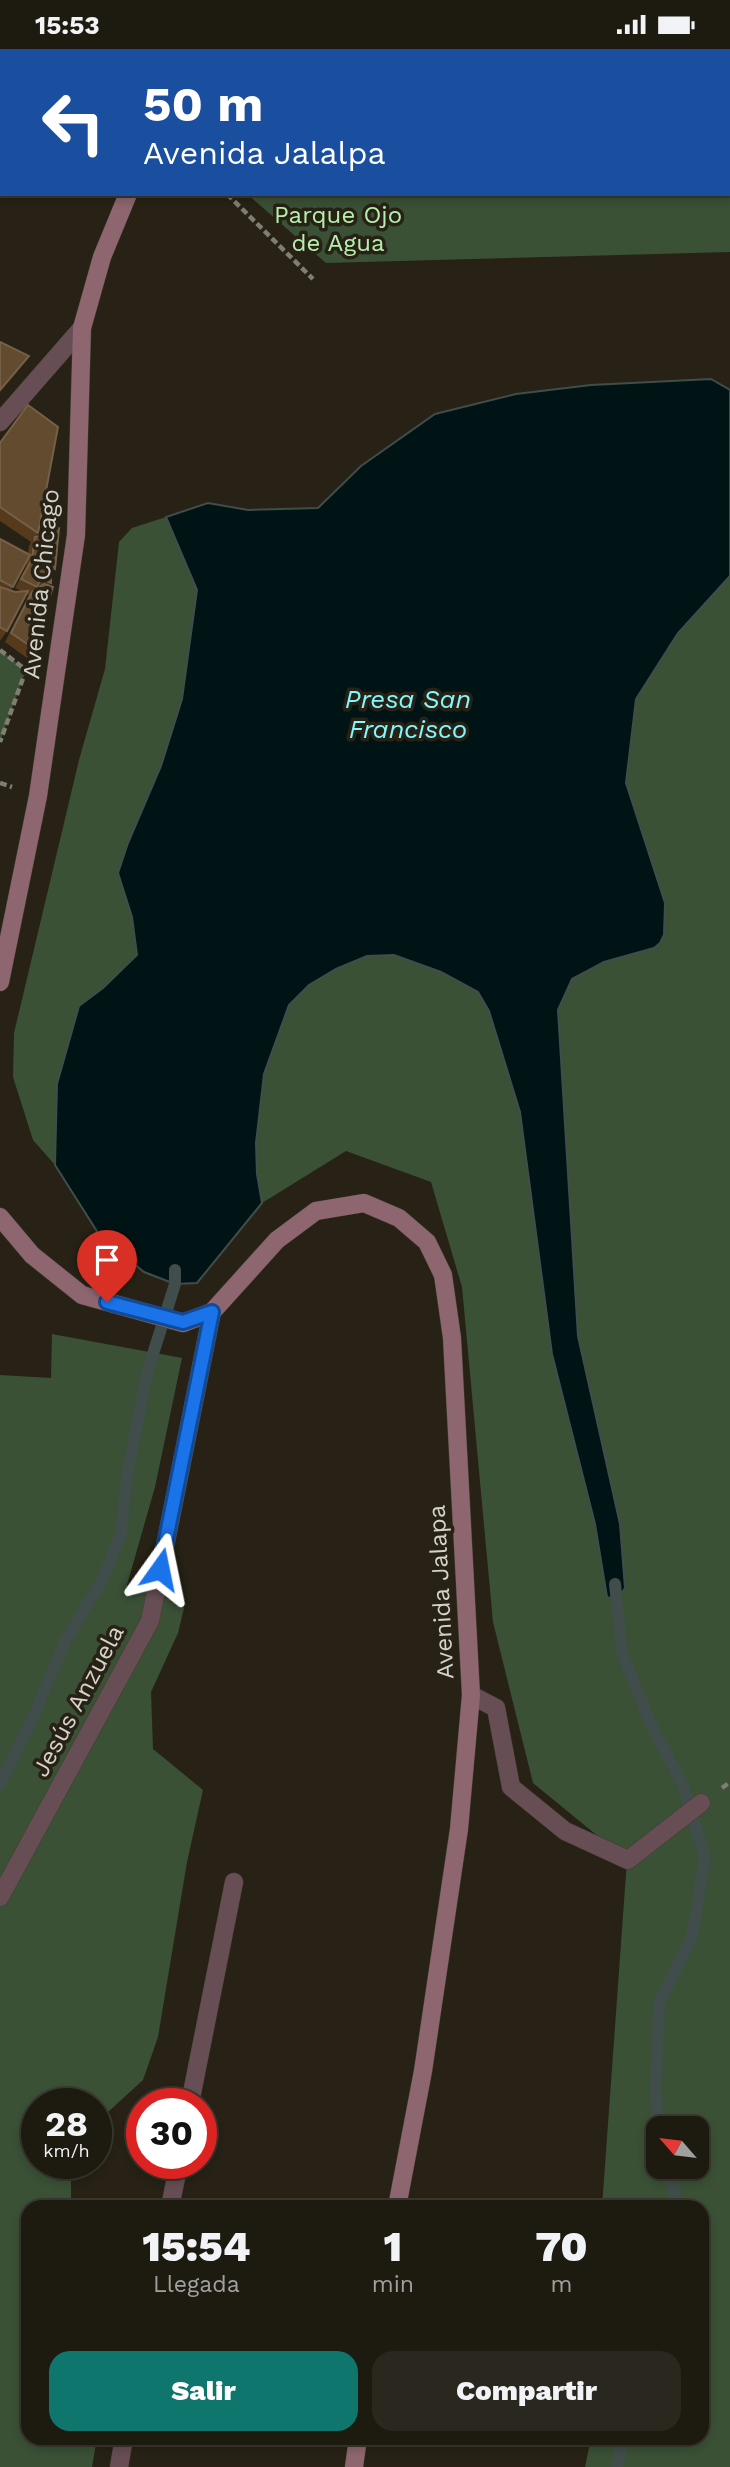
<!DOCTYPE html>
<html lang="es">
<meta charset="utf-8">
<style>
:root{--surface:#1d1a10;--page:#2a271e;--text:#f1f3f6;--muted:#a0a19f;--line:#3b3830;--accent:#0f766e}
body{margin:0;font-family:"Work Sans",sans-serif;background:var(--page);color:var(--text);height:100vh;display:flex;flex-direction:column;font-size:26px;white-space:nowrap}
*{box-sizing:border-box;margin:0}
p{font-size:23px;color:var(--muted)}
.icon{flex:none;width:38px;height:38px;fill:none;stroke:currentColor;stroke-width:2;stroke-linecap:round;stroke-linejoin:round}
.map{position:relative;flex:1;overflow:hidden}
.drawer{position:absolute;left:21px;top:2151px;width:688px;height:245px;display:flex;flex-direction:column;background:var(--surface);border-radius:21px;box-shadow:0 4px 10px #0003,0 0 0 2px var(--line)}
.drawer>*{flex:none}
.guide{position:absolute;left:0px;top:0px;width:732px;height:147px;box-shadow:0 4px 10px #0003,0 0 0 2px var(--line);background:#1a4fa0;color:#fff;overflow:hidden}
.needle{width:46px;rotate:298deg}
.controls{position:absolute;left:646px;top:2067px;display:grid;gap:14px}
.controls a{display:grid;place-items:center;width:63px;height:63px;border-radius:14px;background:var(--surface);box-shadow:0 4px 10px #0003,0 0 0 2px var(--line);font-size:35px}
.speed{position:absolute;left:21px;top:2039px;display:flex;gap:14px;font-size:35px;font-weight:700;text-align:center}
.speed>*{display:grid;place-content:center;width:91px;height:91px;border-radius:50%;background:var(--surface);box-shadow:0 4px 10px #0003,0 0 0 2px var(--line);line-height:1}
.speed small{font-size:18px;font-weight:400}
.speed .limit{border:10px solid #d22;background:#fff;color:#111}
.pin{position:absolute;display:grid;place-items:center;width:60px;height:60px;color:#fff;margin:-72px -30px;border-radius:50% 50% 50% 0;rotate:-45deg;box-shadow:0 0 7px #0007}
.pin .icon{rotate:45deg}
.me{position:absolute;width:77px;margin:-38px;rotate:12deg;stroke-linejoin:round;filter:drop-shadow(0 0 5px #0008)}
.turn{display:flex;align-items:center;gap:24px;height:147px;padding:0 28px;font-size:32px}
.turn .icon{width:91px;height:91px;stroke-width:2.5}
.turn b{display:block;font-size:49px;line-height:60px}
.eta{display:flex;justify-content:space-evenly;align-items:center;height:119px;text-align:center}
.eta b{font-size:42px;font-weight:800;line-height:49px}
.cta{display:flex;gap:14px;margin-top:auto;padding:14px 28px}
.cta a{flex:1;height:80px;border-radius:21px;background:var(--accent);color:#fff;font-size:28px;font-weight:800;line-height:80px;text-align:center}
.cta a+a{background:var(--page);color:var(--text)}
.status{display:flex;justify-content:space-between;align-items:center;height:49px;padding:0 35px;background:var(--surface);direction:ltr}
.status svg{height:19px;fill:currentColor}
.map>svg:first-child{display:block}
.green{fill:#3a5136;fill-rule:evenodd}
.water{fill:#001415;stroke:#404d4b;stroke-width:2}
.lines{fill:none;stroke-linecap:round;stroke-linejoin:round}
.stream{stroke:#404d4b;stroke-width:12}
.lane-casing{stroke:#433e32;stroke-width:19}
.street-casing{stroke:#433e32;stroke-width:19}
.secondary-casing{stroke:#433e32;stroke-width:19}
.path{stroke:#807d72;stroke-width:4.5;stroke-dasharray:7 3.5;stroke-linecap:butt}
.lane{stroke:#674e54;stroke-width:18}
.street{stroke:#674e54;stroke-width:18}
.secondary{stroke:#8e666f;stroke-width:18}
.wall{fill:#553a1b;fill-rule:evenodd}
.shaded-wall{fill:#3d2a11}
.building{fill:#624b2e;stroke:#746046;stroke-width:2}
.route-casing{stroke:#114b97;stroke-width:18}
.route{stroke:#1a73e8;stroke-width:12}
.labels{text-anchor:middle;stroke-width:7;stroke-linejoin:round;paint-order:stroke}
.park-label{font-size:24px;fill:#b6eeab;stroke:#272215}
.street-label{font-size:24px;fill:#d4d2c9;stroke:#272215}
.water-label{font-size:26px;font-style:italic;fill:#82f7fe;stroke:#272215}
</style>
<div class="status"><b>15:53</b><svg viewBox="0 0 49 12"><path d="M0 12V9h3v3zM5 12V6h3v6zM10 12V3h3v9zM15 12V0h3v12zM26 1h20v11H26zM47 4h2v5h-2z"/></svg></div>
<div class="map">
<svg width="730" height="2418" viewBox="0 0 730 2418">
<rect width="100%" height="100%" fill="#272215"/>
<!-- green -->
<g class="green">
<path d="M254,0H730V203L326,214L247,145H730V2H252Z"/>
<path d="M166,468L197,541L182,650L161,717L128,794L118,824L132,868L137,906L103,939L79,957L57,1035L55,1116L33,1091L13,1028L14,984L79,711L105,620L119,493L132,479Z"/>
<path d="M730,527V2418H585L591,2389H702V2158H602L627,1811L533,1734L493,1573L462,1238L431,1133L346,1102L262,1154L257,1125L256,1094L264,1025L289,956L309,936L336,920L367,907L394,906L441,922L478,943L489,962L520,1063L552,1305L595,1475L607,1548L625,1538L620,1475L578,1287L558,960L572,930L604,913L654,899L660,894L664,887L665,854L626,734L636,650L678,584ZM658,2079H696V2118H658Z"/>
<path d="M0,601L26,621L0,693Z"/>
<path d="M52,1285L182,1309L155,1438L127,1536L163,1547L184,1559L178,1584L151,1643L153,1700L203,1741L187,1813L158,1988L143,2031L96,2074V2054H37V2114H71V2158H28V2389H97L92,2418H0V1326L51,1329Z"/>
</g>
<!-- water -->
<path class="water" d="M711,330L730,341V527L678,584L636,650L626,734L665,854L664,886L660,894L654,899L604,913L572,930L558,961L578,1287L620,1475L625,1539L617,1551L607,1548L595,1475L552,1305L520,1063L489,962L478,943L441,923L394,906L367,907L336,920L309,936L289,956L264,1025L256,1094L257,1125L262,1154L197,1234L175,1235L144,1223L100,1187L55,1116L57,1035L79,957L103,939L137,906L132,868L118,824L128,794L161,717L182,650L197,541L166,468L208,454L248,461L318,459L361,417L435,365L516,345L591,336Z"/>
<g class="lines">
<!-- stream -->
<g class="stream">
<path d="M615,1535L622,1604L650,1673L683,1736L705,1808L692,1888L659,1955L656,2038L658,2079"/>
<path d="M0,1735L34,1666L65,1592L102,1531L121,1486L126,1432L147,1324L175,1235V1221"/>
<path d="M668,2118L678,2158"/>
<path d="M617,2418L622,2389"/>
</g>
<!-- lane casing -->
<g class="lane-casing">
<g id="lane">
<path d="M85,0L88,2"/>
<path d="M0,129L2,123"/>
</g>
</g>
<!-- street casing -->
<g class="street-casing">
<g id="street">
<path d="M0,373L82,279"/>
<path d="M471,1646L496,1659L511,1738L565,1782L628,1811L701,1754"/>
<path d="M0,1848L150,1572L212,1263"/>
<path d="M190,2054L234,1833"/>
<path d="M170,2158L179,2114"/>
<path d="M119,2418L124,2389"/>
</g>
</g>
<!-- secondary casing -->
<g class="secondary-casing">
<g id="secondary">
<path d="M193,2L194,0"/>
<path d="M0,933L38,747L76,486L82,279L102,208L128,145"/>
<path d="M0,1168L32,1206L82,1246L183,1274L212,1263L277,1191L316,1162L364,1154L399,1169L427,1193L443,1226L452,1289L471,1646L459,1780L423,2022L397,2158"/>
<path d="M354,2418L358,2389"/>
</g>
</g>
<!-- path -->
<g class="path">
<path d="M0,30L2,31"/>
<path d="M227,145L313,230"/>
<path d="M0,601L26,621L0,693"/>
<path d="M0,734L12,738"/>
<path d="M722,1739L730,1733"/>
</g>
<!-- lane -->
<use href="#lane" class="lane"/>
<!-- street -->
<use href="#street" class="street"/>
<!-- secondary -->
<use href="#secondary" class="secondary"/>
</g>
<!-- wall -->
<path class="wall" d="M0,394L38,484L36,487H38L45,476L55,520L51,526V534L49,537L33,599L27,609L5,593L29,546L26,545L7,582L0,592V490L28,505L29,497L31,493L0,472ZM27,513L26,518L15,539L21,542L15,543L11,541Z"/>
<!-- shaded-wall -->
<path class="shaded-wall" d="M29,307L18,322L0,344V341Z"/>
<!-- building -->
<g class="building">
<path d="M0,293L29,307L0,341Z"/>
<path d="M28,356L58,378L38,484L0,458V394Z"/>
<path d="M45,476L59,479L55,520L32,509L35,488L42,486Z"/>
<path d="M0,490L30,506L13,538L0,531Z"/>
<path d="M31,512L51,522V534L41,529L37,538L21,530Z"/>
<path d="M44,535L53,538L33,599L11,584L32,543Z"/>
<path d="M0,538L15,543L28,542L7,582L0,578Z"/>
</g>
<g class="lines">
<!-- route casing -->
<g class="route-casing">
<path id="route" d="M107,1253L183,1273L212,1263L160,1520"/>
</g>
<!-- route -->
<use href="#route" class="route"/>
</g>
<g class="labels">
<!-- park labels -->
<g class="park-label">
<text x="338" y="174">Parque Ojo<tspan x="338" dy="28">de Agua</tspan></text>
</g>
<!-- street labels -->
<g class="street-label">
<text transform="translate(41 535) rotate(-84)" y="8">Avenida Chicago</text>
<text transform="translate(441 1543) rotate(-93)" y="8">Avenida Jalapa</text>
<text transform="translate(78 1652) rotate(-62)" y="8">Jesús Anzuela</text>
</g>
<!-- water labels -->
<g class="water-label">
<text x="408" y="659">Presa San<tspan x="408" dy="30">Francisco</tspan></text>
</g>
</g>
</svg>
<div class="controls">
<a><svg class="needle" viewBox="-14 -14 28 28"><path d="M0-13l5 13h-10z" fill="#e53935"/><path d="M0 13l5-13h-10z" fill="#a0a19f"/></svg></a>
</div>
<div class="speed"><div>28<small>km/h</small></div><div class="limit">30</div></div>
<div class="pin" style="left:107px;top:1253px;background:#d93025"><svg class="icon" aria-label="arrive" viewBox="0 0 24 24"><path d="M6 21V4h12l-3 4 3 4H6"/></svg></div>
<svg class="me" style="left:160px;top:1520px" viewBox="-20 -20 40 40"><path d="M0-17L14 15 0 8-14 15z" fill="#1a73e8" stroke="#fff" stroke-width="4"/></svg>
<div class="guide">
<div class="turn"><svg class="icon" aria-label="left" viewBox="0 0 24 24"><path d="M17 20v-9H6M10 6l-5 5 5 5"/></svg><div><b>50 m</b>Avenida Jalalpa</div></div>
</div>
<section class="drawer">
<div class="eta">
<div><b>15:54</b><p>Llegada</p></div>
<div><b>1</b><p>min</p></div>
<div><b>70</b><p>m</p></div>
</div>
<div class="cta"><a>Salir</a><a>Compartir</a></div>
</section>
</div>
